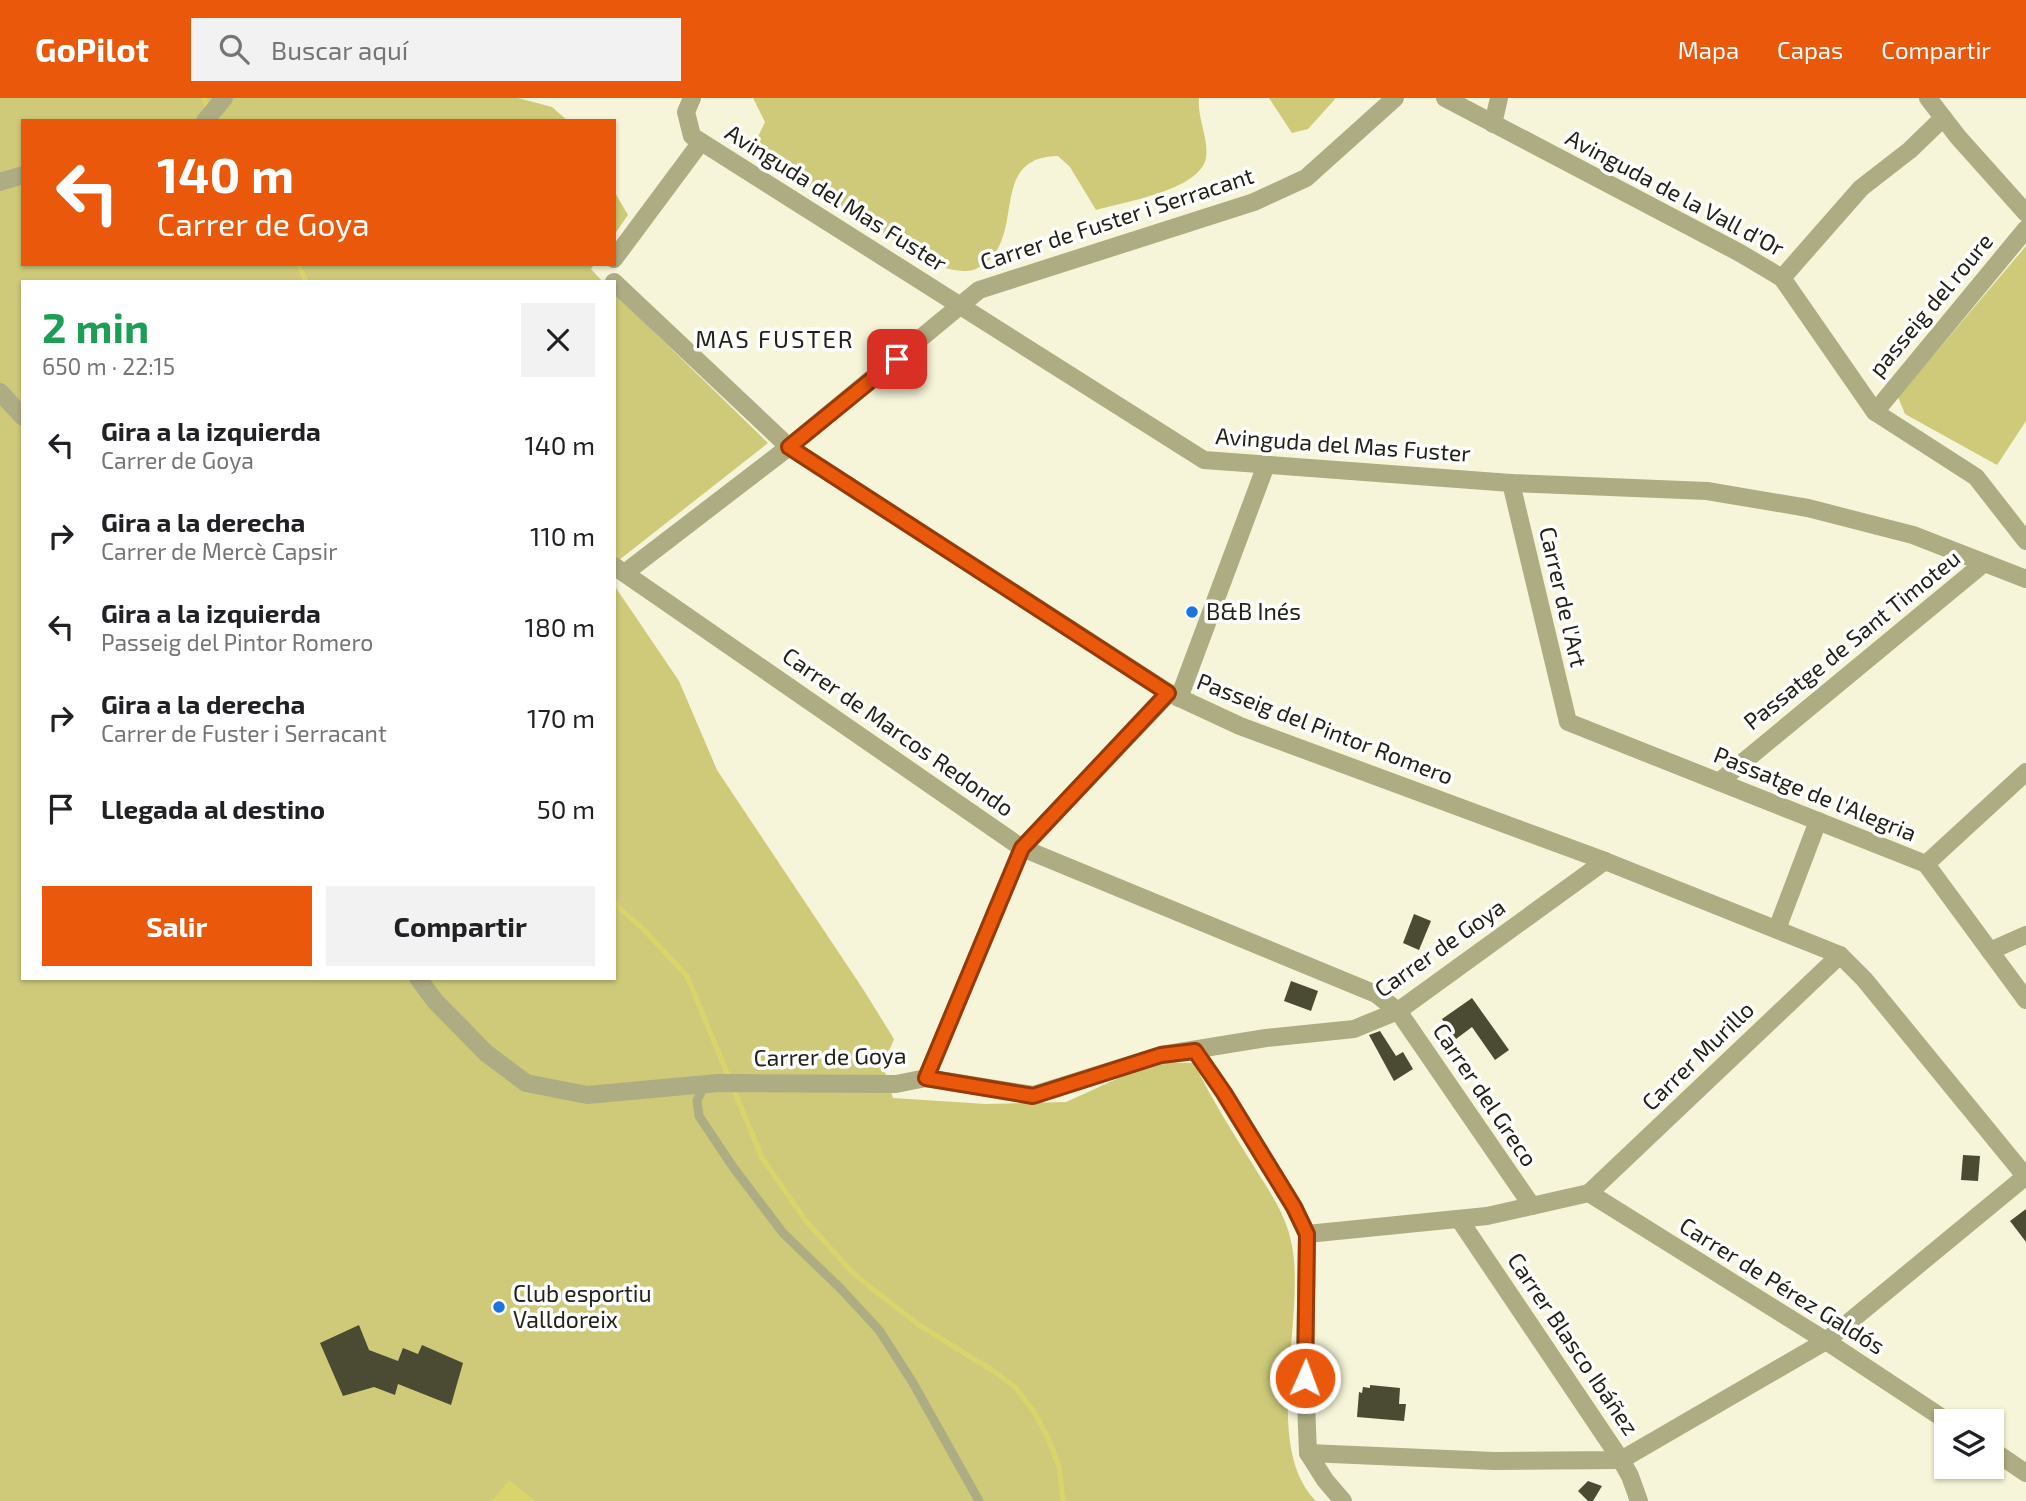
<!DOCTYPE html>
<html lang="es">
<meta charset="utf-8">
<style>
:root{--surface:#fff;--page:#f2f2f2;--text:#202124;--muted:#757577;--accent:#ea580c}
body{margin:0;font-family:"Exo 2",sans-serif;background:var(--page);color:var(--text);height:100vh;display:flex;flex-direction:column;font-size:26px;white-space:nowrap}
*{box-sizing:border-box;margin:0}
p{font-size:23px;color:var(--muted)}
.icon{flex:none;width:38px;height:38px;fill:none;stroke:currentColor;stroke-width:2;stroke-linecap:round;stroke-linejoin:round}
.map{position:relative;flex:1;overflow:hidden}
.details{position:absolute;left:21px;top:182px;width:595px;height:700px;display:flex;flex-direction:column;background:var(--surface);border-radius:0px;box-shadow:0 2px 5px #0004}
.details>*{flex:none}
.hud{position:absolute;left:21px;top:21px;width:595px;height:147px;border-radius:0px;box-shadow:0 2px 5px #0004;background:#ea580c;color:#fff;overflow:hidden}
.buttons{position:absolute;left:1934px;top:1311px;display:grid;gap:14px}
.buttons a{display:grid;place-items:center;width:70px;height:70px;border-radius:0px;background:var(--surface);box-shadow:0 2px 5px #0004;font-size:35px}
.pin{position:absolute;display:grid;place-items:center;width:60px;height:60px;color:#fff;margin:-30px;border-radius:14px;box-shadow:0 4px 10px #0006}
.me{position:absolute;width:77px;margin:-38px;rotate:2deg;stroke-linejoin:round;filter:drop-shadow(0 0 5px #0008)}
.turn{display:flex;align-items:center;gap:24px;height:147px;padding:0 21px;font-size:32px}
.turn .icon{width:91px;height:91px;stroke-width:2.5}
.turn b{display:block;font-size:49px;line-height:60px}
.round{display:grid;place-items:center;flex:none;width:74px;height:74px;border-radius:0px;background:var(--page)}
.summary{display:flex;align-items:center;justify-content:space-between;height:119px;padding:0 21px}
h1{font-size:42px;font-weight:700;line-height:52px;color:#1e9e55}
.action{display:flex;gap:14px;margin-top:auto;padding:14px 21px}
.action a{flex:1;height:80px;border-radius:0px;background:var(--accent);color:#fff;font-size:28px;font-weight:700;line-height:80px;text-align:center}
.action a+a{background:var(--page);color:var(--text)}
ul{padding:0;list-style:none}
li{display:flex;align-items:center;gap:21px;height:91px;padding:0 21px}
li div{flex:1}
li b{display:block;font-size:26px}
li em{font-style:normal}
header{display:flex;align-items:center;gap:42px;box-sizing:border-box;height:98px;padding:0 35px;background:var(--accent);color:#fff}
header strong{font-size:33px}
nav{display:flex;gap:38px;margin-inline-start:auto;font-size:24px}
.search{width:490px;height:63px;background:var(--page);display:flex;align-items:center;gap:18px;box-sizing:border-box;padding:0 24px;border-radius:0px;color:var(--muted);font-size:26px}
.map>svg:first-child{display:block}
.green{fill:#ceca7a}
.water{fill:#dad46c}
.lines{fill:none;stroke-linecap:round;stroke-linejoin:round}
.stream{stroke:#dad46c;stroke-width:5}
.building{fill:#4b4a33}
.service{stroke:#adac82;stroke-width:9}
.minor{stroke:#adac82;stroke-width:18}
.route-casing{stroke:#983908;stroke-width:18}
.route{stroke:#ea580c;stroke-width:12}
.poi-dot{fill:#1c75df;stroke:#fff;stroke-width:2.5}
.labels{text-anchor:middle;stroke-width:7;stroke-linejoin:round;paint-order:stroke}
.street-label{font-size:23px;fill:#232218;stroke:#fff}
.poi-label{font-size:23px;fill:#232218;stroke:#fff;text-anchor:start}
.neighbourhood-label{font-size:24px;letter-spacing:2px;fill:#232218;stroke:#fff}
</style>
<header>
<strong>GoPilot</strong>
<div class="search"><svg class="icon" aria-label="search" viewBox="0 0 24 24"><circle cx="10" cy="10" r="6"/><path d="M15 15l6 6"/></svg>Buscar aquí</div>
<nav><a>Mapa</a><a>Capas</a><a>Compartir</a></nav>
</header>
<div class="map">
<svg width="2026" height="1403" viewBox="0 0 2026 1403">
<rect width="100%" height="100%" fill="#f6f5d9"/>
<!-- green -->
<g class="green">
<path d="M0,0H518L552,9L568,23H23V166H594L591,171L603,184H23V880H614V487L679,583L717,672L863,891L894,941L883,968L893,1000L986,1006L1066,1004L1154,964L1194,965C1211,1000 1232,1033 1253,1067C1269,1093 1287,1117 1292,1148C1306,1220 1261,1348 1316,1403H0Z"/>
<path d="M753,0H1199C1197,20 1209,40 1206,60C1200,92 1124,104 1096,112L1070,69L1058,58C990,59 1024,131 988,163C982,168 973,174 964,173C928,172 894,140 864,122C831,102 797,82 764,60L755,45L765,24Z"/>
<path d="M1269,0H1336L1308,31L1292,35Z"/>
<path d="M614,93L628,117L614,137Z"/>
<path d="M2026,148V323L1997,367L1905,316L1898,299Z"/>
<path d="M614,195L768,345L614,466Z"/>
</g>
<!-- water -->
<path class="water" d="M509,1382L535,1403H492Z"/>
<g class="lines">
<!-- stream -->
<g class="stream">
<path d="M204,0L209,13"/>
<path d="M298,166L306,184"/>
<path d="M614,805L644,832L687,878L762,1060L806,1123L853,1175L874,1192L919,1227L992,1272L1015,1289L1034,1314L1048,1340L1059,1368L1063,1403"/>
</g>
</g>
<!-- building -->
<g class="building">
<path d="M1414,816L1431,823L1419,852L1403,845Z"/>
<path d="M1291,883L1318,893L1311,913L1284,903Z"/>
<path d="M1472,900L1509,952L1495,962L1472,929L1456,941L1442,921Z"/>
<path d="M1380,933L1396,958L1403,954L1413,971L1394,983L1369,937Z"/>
<path d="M1963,1057L1980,1058L1978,1083L1961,1082Z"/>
<path d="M2026,1111V1144L2010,1123Z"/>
<path d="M359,1227L369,1252L398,1263L403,1250L418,1256L422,1247L463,1265L451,1307L398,1286L395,1297L374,1289L343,1298L320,1245Z"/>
<path d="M1370,1287L1400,1290L1399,1306H1406L1404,1323L1357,1319L1359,1294L1362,1295L1363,1289L1370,1290Z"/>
<path d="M1588,1383L1602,1388L1593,1403H1588L1578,1393Z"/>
</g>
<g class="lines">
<!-- service -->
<path class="service" d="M705,987L697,1002L699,1018L733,1069L783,1135L841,1191L879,1232L913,1285L979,1403"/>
<!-- minor -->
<g class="minor">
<path d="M692,0L686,14L692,38L1204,362L1511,385L1707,393L1808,410L1913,437L2026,481"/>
<path d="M1445,0L1740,155L1782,180L1875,314L1976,379L2026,443"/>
<path d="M1928,0L1958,39L2026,115"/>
<path d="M205,23L224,0"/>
<path d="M1493,26L1499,0"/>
<path d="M0,84L23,77"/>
<path d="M614,161L701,44"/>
<path d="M1782,180L1861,90L1910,52L1943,20"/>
<path d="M614,184L789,349L1169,595L1240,628L1605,763L1840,857L1864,881L2026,1079"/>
<path d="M0,294L23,319"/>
<path d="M1875,314L2026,131"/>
<path d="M1511,385L1568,624L1926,766L2026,902"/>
<path d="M614,468L1022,750L1376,896L1398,913L1532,1108"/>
<path d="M626,474L789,349L979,192L1254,104L1306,80L1395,0"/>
<path d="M1179,600L1266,367"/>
<path d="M1719,684L1984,465"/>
<path d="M1926,766L2026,674"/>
<path d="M1777,831L1818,723"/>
<path d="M1990,853L2026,837"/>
<path d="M418,880L435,903L486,955L526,985L587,997L718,985L896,986L926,980L1033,997L1161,957L1266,940L1354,931L1398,913L1605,763"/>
<path d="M1195,953L1224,995L1294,1109L1307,1136L1305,1280L1308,1355L1325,1382L1343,1403"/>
<path d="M926,980L1022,750L1169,595"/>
<path d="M1589,1095L1826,1243L1947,1323"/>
<path d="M1589,1095L1840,857"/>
<path d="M1459,1121L1621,1362L1630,1378L1639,1403"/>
<path d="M1307,1136L1487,1118L1589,1095"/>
<path d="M1992,1352L2026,1375"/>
<path d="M1308,1355L1494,1363L1621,1362L1826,1243L2026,1078"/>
</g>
</g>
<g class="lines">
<!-- route casing -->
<g class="route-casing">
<path id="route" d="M897,261L789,349L1168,595L1022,750L926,980L1033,998L1161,957L1195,953L1224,995L1294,1109L1307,1136L1305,1280"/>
</g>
<!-- route -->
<use href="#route" class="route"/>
</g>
<!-- markers -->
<g class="poi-dot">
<circle cx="1192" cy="514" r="7"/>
<circle cx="499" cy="1209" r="7"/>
</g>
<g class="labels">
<!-- street labels -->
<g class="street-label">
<text transform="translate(1675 95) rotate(28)" y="8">Avinguda de la Vall d'Or</text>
<text transform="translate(836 100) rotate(32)" y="8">Avinguda del Mas Fuster</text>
<text transform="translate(1117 121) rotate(-18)" y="8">Carrer de Fuster i Serracant</text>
<text transform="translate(1931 207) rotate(-50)" y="8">passeig del roure</text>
<text transform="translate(1343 347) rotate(4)" y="8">Avinguda del Mas Fuster</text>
<text transform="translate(1563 499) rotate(77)" y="8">Carrer de l'Art</text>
<text transform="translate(1852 542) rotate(-39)" y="8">Passatge de Sant Timoteu</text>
<text transform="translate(1325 631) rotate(21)" y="8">Passeig del Pintor Romero</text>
<text transform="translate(898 634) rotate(35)" y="8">Carrer de Marcos Redondo</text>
<text transform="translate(1815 696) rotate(22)" y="8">Passatge de l'Alegria</text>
<text transform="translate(1440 850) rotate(-35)" y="8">Carrer de Goya</text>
<text transform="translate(1698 958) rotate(-44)" y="8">Carrer Murillo</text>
<text transform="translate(830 959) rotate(-1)" y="8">Carrer de Goya</text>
<text transform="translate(1485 997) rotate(56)" y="8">Carrer del Greco</text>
<text transform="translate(1782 1188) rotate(32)" y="8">Carrer de Pérez Galdós</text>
<text transform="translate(1573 1246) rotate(56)" y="8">Carrer Blasco Ibáñez</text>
</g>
<!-- poi labels -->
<g class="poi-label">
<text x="1206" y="522">B&amp;B Inés</text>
<text x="513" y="1204">Club esportiu<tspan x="513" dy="26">Valldoreix</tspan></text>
</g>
<!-- neighbourhood labels -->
<g class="neighbourhood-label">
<text x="775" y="250">MAS FUSTER</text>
</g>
</g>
</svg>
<div class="buttons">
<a><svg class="icon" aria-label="layers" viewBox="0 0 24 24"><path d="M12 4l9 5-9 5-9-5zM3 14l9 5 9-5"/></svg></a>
</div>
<div class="pin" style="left:897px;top:261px;background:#d93025"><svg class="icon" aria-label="arrive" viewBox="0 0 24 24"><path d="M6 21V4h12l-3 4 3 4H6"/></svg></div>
<svg class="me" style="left:1305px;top:1280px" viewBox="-20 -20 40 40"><circle r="17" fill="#ea580c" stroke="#fff" stroke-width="3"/><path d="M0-11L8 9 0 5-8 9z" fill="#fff"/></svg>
<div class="hud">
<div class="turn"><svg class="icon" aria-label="left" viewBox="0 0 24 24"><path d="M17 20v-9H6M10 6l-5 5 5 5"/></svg><div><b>140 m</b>Carrer de Goya</div></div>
</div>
<section class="details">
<div class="summary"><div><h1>2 min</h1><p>650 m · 22:15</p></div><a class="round"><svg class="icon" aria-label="close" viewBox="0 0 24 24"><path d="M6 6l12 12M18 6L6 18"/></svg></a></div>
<ul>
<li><svg class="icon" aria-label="left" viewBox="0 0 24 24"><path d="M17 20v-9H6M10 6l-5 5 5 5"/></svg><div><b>Gira a la izquierda</b><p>Carrer de Goya</p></div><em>140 m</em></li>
<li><svg class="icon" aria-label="right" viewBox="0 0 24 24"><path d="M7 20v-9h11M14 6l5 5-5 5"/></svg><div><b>Gira a la derecha</b><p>Carrer de Mercè Capsir</p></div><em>110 m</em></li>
<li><svg class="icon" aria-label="left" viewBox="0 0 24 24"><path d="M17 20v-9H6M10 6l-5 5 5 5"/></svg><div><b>Gira a la izquierda</b><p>Passeig del Pintor Romero</p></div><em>180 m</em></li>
<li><svg class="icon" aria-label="right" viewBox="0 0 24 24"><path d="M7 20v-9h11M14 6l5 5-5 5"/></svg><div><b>Gira a la derecha</b><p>Carrer de Fuster i Serracant</p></div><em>170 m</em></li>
<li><svg class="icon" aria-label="arrive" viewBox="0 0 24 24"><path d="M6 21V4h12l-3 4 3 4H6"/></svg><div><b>Llegada al destino</b></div><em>50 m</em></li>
</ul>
<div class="action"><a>Salir</a><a>Compartir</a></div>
</section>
</div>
